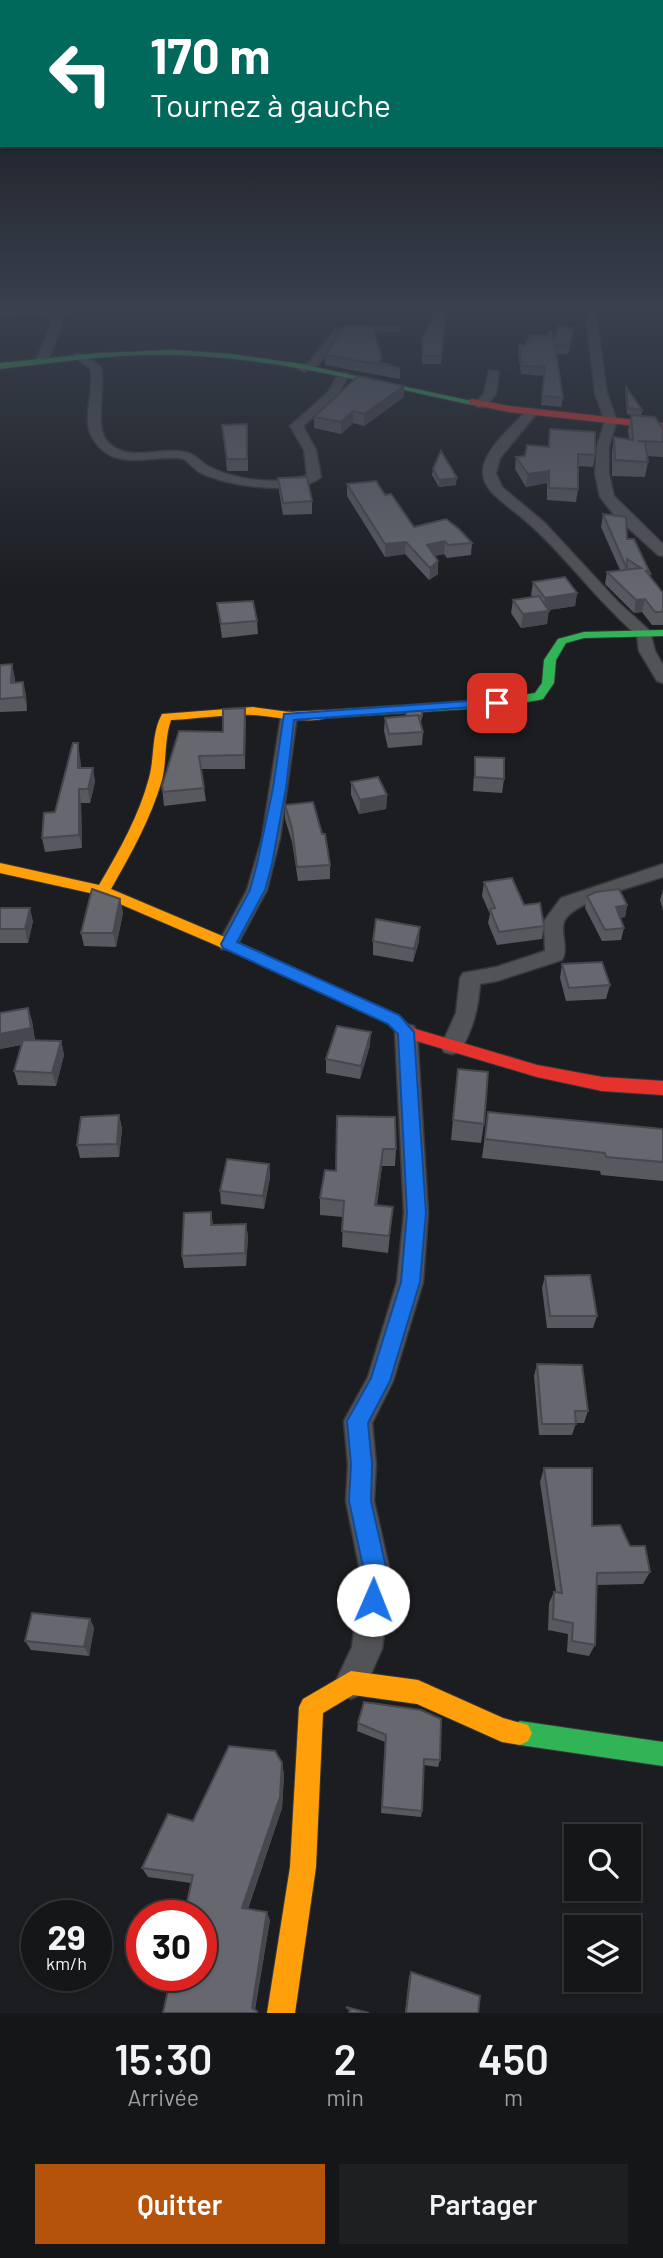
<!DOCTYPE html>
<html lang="fr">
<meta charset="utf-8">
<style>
:root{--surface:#141618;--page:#1d1f21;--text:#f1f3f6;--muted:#9d9fa2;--line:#333537;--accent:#b45309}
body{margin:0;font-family:Barlow,sans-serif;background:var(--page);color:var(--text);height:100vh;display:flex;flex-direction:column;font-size:26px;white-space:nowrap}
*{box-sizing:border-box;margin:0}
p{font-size:23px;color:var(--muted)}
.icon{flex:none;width:38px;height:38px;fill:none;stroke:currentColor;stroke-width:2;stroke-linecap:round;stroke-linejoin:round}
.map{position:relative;height:2013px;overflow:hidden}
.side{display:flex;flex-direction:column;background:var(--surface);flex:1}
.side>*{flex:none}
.banner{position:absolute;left:0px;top:0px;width:663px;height:147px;box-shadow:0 2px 5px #0004,0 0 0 2px var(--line);background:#00695c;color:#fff;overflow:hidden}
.controls{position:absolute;left:564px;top:1824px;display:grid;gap:14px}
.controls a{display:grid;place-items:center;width:77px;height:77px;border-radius:0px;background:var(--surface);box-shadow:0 2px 5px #0004,0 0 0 2px var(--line);font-size:35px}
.speed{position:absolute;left:21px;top:1900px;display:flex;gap:14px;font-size:35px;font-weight:700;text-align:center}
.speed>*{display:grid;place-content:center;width:91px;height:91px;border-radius:50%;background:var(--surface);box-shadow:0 2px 5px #0004,0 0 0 2px var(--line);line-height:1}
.speed small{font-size:18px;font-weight:400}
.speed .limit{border:10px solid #d22;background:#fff;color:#111}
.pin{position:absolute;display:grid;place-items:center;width:60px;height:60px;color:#fff;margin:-30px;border-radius:14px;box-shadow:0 4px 10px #0006}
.me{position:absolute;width:77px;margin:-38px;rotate:1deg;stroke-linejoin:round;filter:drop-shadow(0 0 5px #0008)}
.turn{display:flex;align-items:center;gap:24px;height:147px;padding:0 35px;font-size:32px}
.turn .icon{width:91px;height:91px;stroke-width:2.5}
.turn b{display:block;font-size:49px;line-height:60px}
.eta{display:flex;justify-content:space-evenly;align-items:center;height:119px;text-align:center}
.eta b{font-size:42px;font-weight:600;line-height:49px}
.action{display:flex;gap:14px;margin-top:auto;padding:14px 35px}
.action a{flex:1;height:80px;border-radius:0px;background:var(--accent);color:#fff;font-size:28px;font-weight:600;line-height:80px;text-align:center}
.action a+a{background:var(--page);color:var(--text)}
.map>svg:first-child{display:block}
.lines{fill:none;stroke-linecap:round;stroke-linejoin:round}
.street-casing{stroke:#37383c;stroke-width:3}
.fast-casing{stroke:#37383c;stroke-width:2}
.slow-casing{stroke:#37383c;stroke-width:2}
.jam-casing{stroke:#37383c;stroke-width:2}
.street{fill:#525357;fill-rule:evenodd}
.fast{fill:#30b455;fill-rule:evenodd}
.slow{fill:#ff9f0a;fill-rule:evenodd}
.jam{fill:#e5322d;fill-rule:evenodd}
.wall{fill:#58595f}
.shaded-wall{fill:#47484e}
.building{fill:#66676f;stroke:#47484e;stroke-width:2}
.route{fill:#1a73e8;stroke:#114b97;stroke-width:2}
</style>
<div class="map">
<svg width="663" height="2013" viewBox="0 0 663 2013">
<rect width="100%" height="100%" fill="#1b1d20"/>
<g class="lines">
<!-- street casing -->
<g class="street-casing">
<g id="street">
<path d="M45,310H67L48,361L42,364L36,361L54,317L27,314L0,317V311Z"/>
<path d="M591,311L596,314L607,393L617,421L609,446V474L614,496L663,544V556L658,555L615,516L600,497L595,474L597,446L605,421L595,393L586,314Z"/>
<path d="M396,326L400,327V331L343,333L318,365L304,372L298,369L310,361L336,328Z"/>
<path d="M75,354H83L101,367C106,390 94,425 107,441C127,464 159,446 185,452C197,454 201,464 212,468C237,480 281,486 307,475L304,450L290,426L328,392L339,373H347L349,375L337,397L303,426L316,450L321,477C299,497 226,486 201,473C194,470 190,463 184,459C154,453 118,473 96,443C92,437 88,431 88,423C87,404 94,388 90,368L75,358Z"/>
<path d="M489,370L499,372L496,394L485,407H477L475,404L484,393Z"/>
<path d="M531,409L537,413L500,458L496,473L502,487L545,523L618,602L650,631L655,651L663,665V683L657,681L639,651L637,635C592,597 559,545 511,509C500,500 482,488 483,471C484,449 513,426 527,410Z"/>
<path d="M289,711L297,716L280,838L267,890L235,949H221L218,944L247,890L262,838L281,716Z"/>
<path d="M663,864V877C642,884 571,902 564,922C560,934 569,948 562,960L497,981L480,984C478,1011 473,1028 460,1052L452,1054L444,1052L441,1046L456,1013L460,978L463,973L496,967L545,951L544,921L561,898Z"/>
<path d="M406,1024L414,1026L417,1032L428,1213L423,1282L393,1381L372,1423L376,1464L374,1501L391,1576L382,1649L362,1694L351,1699L340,1694L335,1683L352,1647L361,1576L346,1501L348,1464L344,1421L368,1377L397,1282L404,1213L395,1032L398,1026Z"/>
</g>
</g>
<!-- fast casing -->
<g class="fast-casing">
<g id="fast">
<path d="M173,350L232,354L301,364L476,402L472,405C381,386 290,361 198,356C132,351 66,361 0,369V363L99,353Z"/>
<path d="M663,630V636L584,638L566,643L556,660L554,683L543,699L539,700L497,707L328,718L322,714L328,710L497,699L535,693L542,683L544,660L558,639L584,632Z"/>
<path d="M520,1721L663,1742V1766L520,1745L512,1741L508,1733L512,1725Z"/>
</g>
</g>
<!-- slow casing -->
<g class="slow-casing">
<g id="slow">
<path d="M253,707L289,712L328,710L334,714C318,727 274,716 253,715C226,714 198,719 171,720C164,740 167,760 162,780C151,818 131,854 111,889L265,954L268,958L265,962H255L99,895L0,873V863L99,885C119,851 139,816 149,778C155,756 151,734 162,714Z"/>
<path d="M351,1671L418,1680L503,1718L528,1725L532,1733L528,1741L520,1745L502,1742L417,1704L353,1695L323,1713L316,1867L295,2013H267L290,1867L299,1707L303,1699Z"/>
</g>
</g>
<!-- jam casing -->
<g class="jam-casing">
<g id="jam">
<path d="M472,399L509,406L663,423V429L509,412L469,404V400Z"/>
<path d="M260,953L399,1015L412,1028L537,1065L602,1077L663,1081V1095L602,1091L537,1077L400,1036L387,1023L255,962L252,958L255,954Z"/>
</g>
</g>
<!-- street -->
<use href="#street" class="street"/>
<!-- fast -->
<use href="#fast" class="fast"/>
<!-- slow -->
<use href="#slow" class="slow"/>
<!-- jam -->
<use href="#jam" class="jam"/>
</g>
<!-- wall -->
<g class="wall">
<path d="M448,310L441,364H422V339Z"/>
<path d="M548,336L554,340L573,336L568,354H556L563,398L561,407L541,405L544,376L521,374L518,353L519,344L525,345Z"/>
<path d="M325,355L381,363L400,368V379L325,365Z"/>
<path d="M404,386V397L364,426L353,423L341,434L314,428V417Z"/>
<path d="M626,387L642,410L641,416L627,414L625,393Z"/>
<path d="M631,415L663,429V457L647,456L648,462L645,477L612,476V452L614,437L629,439L628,430Z"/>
<path d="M222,425L248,437V471H227Z"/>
<path d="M550,429L595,455L593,467L578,466V489L576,502L547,500V483L526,487L515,469L516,457L525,456L548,447Z"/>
<path d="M433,469L456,485L439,487L432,475Z"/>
<path d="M278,478L312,501V514L283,515L279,491Z"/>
<path d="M347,484L385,495L414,527L472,543L471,555L447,558L444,554L435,556L438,574L429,580L405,554L385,557L347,496Z"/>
<path d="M603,514L627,539L650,573V576L663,593V625H652L642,612L634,613L605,584L607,572L620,570L601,527Z"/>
<path d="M533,582L577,593L575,606L548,610L547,624L521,628L511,613L513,600L533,597L531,595Z"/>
<path d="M217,603L257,621L258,634L222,638Z"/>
<path d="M0,665L15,678V682H23L26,695L27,711L0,712Z"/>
<path d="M245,708V769H201L206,801L164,806L162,786L223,732Z"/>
<path d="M406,711L422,716L421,723H420L423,732L422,745L388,748L384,731L385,718L405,716Z"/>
<path d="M80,757L81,768H93L95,782L90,803H81L82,848L45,852L42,838Z"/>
<path d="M475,757L504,779L502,793L473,791Z"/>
<path d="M351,782L387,795L386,809L359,814L351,795Z"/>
<path d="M285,805L330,865V879L298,881L292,842L285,819Z"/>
<path d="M484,882L524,905L544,926L542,939L497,945L488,923L490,914L482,896Z"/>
<path d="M663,890V910L660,900Z"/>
<path d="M587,896L627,905L625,917L620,918L624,928L621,940L602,941L585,908Z"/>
<path d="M120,899L123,913L116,947L84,946L81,933Z"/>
<path d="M0,908L33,921L28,943H0Z"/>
<path d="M373,941H419L413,962L373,955Z"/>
<path d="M562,964L610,985L606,999L566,1001L560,978Z"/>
<path d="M28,1008L32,1021L35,1040L61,1041L64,1055L56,1086L18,1085L14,1071L21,1045L0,1049V1013Z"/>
<path d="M370,1045L360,1079L326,1073V1059Z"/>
<path d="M458,1069L484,1124L481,1143L451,1140Z"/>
<path d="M488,1112L663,1129V1181L601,1175L600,1171L482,1158Z"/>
<path d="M119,1115L122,1129L119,1157L80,1158L77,1145Z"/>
<path d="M337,1116L396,1149L395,1166H382L377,1205L393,1207L388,1253L342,1247L343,1217L320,1215V1198L336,1171Z"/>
<path d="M269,1164L270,1177L264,1209L221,1204L220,1191Z"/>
<path d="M211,1212L213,1225L246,1224L248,1237L246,1266L184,1268L182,1256Z"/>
<path d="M545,1276L597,1316L593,1328H547L542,1288Z"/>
<path d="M537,1364L588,1411L584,1423H576L572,1435H539L534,1376Z"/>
<path d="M544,1468L592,1526L630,1546L650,1572L643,1584L597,1585L595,1645L589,1656L567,1652L568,1634L548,1630L549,1603L554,1592H556L540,1482Z"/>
<path d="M90,1619L94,1628L89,1656L31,1650L25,1641Z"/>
<path d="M441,1719L440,1760L438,1767L424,1765L422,1811L421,1817L381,1813L385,1742L357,1731L358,1723Z"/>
<path d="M282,1763L284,1775L282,1808L248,1909L270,1920L255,2010L258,2013H163L191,1883L148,1877L142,1868L193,1821Z"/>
<path d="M411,1972L478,2013H405L409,1977Z"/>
</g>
<!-- shaded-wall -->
<g class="shaded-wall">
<path d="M404,386V397L364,426V414Z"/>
<path d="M353,411V423L341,434V422Z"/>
<path d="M549,471L547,483L526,487L528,474Z"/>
<path d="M457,478L456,485L439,487V480Z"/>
<path d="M445,541L444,554L426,558L427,545Z"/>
<path d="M406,542L405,554L385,557V544Z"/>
<path d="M438,561V574L429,580L430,568Z"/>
<path d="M577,593L575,606L543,611L545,598Z"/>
<path d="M645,599L642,612L634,613L636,600Z"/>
<path d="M549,611L547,624L521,628L523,614Z"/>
<path d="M12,664L15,678L14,696L11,683Z"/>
<path d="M23,682L26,695L27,711L24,697Z"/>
<path d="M245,708L246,721L245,769L244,755Z"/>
<path d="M78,743L80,757L81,782L78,768Z"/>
<path d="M93,768L95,782L90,803L88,789Z"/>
<path d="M79,789L81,803L82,848L79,835Z"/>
<path d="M387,795L386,809L359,814L360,800Z"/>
<path d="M120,899L123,913L116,947L113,933Z"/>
<path d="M627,905L625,917L614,919L616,907Z"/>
<path d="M30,908L33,921L28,943L25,929Z"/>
<path d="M420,927L419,941L413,962L414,949Z"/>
<path d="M28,1008L32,1021L35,1042L0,1049V1034Z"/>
<path d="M371,1032L370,1045L360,1079L361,1066Z"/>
<path d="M61,1041L64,1055L56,1086L52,1073Z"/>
<path d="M119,1115L122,1129L119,1157L117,1144Z"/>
<path d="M383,1149L382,1166L374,1222L375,1205Z"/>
<path d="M269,1164L270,1177L264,1209L263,1196Z"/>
<path d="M246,1224L248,1237L246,1266L245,1253Z"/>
<path d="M90,1619L94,1628L89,1656L84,1647Z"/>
<path d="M282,1763L284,1775L282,1808L245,1916L242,1908Z"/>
<path d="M267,1912L270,1920L254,2013L252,2008Z"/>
</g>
<!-- building -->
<g class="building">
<path d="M436,310H447L441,356H423L422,339Z"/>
<path d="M372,325L382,358L379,362L400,368L325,355L344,326Z"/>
<path d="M558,326L574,328L569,346L555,345L563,398L542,396L545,367L522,366L519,344L525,345L530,335L548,336L549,331H552L554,340Z"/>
<path d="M358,376L404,386L364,414L353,411L341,422L314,417Z"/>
<path d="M626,387L642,410L628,408Z"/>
<path d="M631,415L655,417L663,429V442L638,441L645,442L648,462L615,460L614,437L633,440Z"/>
<path d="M247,424V459H227L222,425Z"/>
<path d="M550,429L595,432V455L578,454V489L549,488V471L528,474L516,457L525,456L527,445L549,447Z"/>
<path d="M441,451L457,478L439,480L433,469Z"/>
<path d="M307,477L312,501L283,503L278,478Z"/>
<path d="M376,481L385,495L391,494L414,527L446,519L459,529L472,543L448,545L445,541L427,545L438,561L430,568L406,542L385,544L347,484Z"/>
<path d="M603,514L626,517L627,539H634L650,573L645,570L663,593V612H655L645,599L636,600L607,572L641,568L627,559V569Z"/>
<path d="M565,577L577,593L545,598L533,582Z"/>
<path d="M539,596L549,611L523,614L513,600Z"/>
<path d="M253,601L257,621L221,624L217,603Z"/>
<path d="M12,664L11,683L23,682L24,697L0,699V665Z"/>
<path d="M245,708L244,755L199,756L204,788L163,792L162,786L179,731L223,732V709Z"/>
<path d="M422,710V716H406V711Z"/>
<path d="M418,715L423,732L389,734L385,718Z"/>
<path d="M73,743H78V768H93L88,789H79V835L42,838L44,813L55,812Z"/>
<path d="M475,757L504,758V779L475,777Z"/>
<path d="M378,777L387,795L360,800L351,782Z"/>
<path d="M313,802L322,834H325L330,865L297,867L292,828L285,805Z"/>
<path d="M512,878L524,905L540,903L544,926L499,932L490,909L495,908L484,882Z"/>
<path d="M92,889L120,899L113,933H81Z"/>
<path d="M619,889L627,905L616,907L624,928L605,930L587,896L596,892Z"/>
<path d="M0,908H30L25,929H0Z"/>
<path d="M376,919L420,927L414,949L373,941Z"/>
<path d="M602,962L610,985L569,988L562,964Z"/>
<path d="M28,1008L31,1028L0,1034V1013Z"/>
<path d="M337,1026L371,1032L361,1066L326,1059Z"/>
<path d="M23,1040L61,1041L52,1073L14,1071Z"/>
<path d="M458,1069L488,1072L484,1124L453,1120Z"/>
<path d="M488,1112L663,1129V1162L606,1157L605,1153L485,1139Z"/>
<path d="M119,1115L117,1144L77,1145L81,1117Z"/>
<path d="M337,1116L395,1117L396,1149H383L375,1205L393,1207L389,1236L342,1231L344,1201L320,1198L325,1170L336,1171Z"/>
<path d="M227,1159L269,1164L263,1196L220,1191Z"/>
<path d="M211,1212V1225L246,1224L245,1253L182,1256L184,1213Z"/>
<path d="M590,1275L597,1316H550L545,1276Z"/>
<path d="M537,1364L582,1365L588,1411H575L576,1424H542Z"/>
<path d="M544,1468H592V1526L620,1525L630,1546H645L650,1572L597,1573L595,1645L572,1641L573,1623L553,1619L554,1592L562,1593Z"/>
<path d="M32,1613L90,1619L84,1647L25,1641Z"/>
<path d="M364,1702L421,1710L441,1719L440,1760L424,1759L422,1811L382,1807L386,1735L358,1723Z"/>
<path d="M229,1746L275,1751L282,1763L280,1797L242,1908L267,1912L252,2008L257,2011V2013H163L171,1976H201V1916H184L193,1875L142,1868L168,1814L193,1821Z"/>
<path d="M411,1972L480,1996L478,2013H406Z"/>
<path d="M346,2007L369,2013H349L350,2010Z"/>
</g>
<!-- sky -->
<linearGradient id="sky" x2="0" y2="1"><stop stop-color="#0f1012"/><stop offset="0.52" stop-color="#39404e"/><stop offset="1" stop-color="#39404e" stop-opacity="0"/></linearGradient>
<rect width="663" height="592" fill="url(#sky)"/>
<!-- route -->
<path class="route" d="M497,699L501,700V705L294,720L286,788L272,864L265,890L237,942L399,1015L414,1032L426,1213L420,1282L390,1381L368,1423L372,1464L371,1501L388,1576L381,1608L373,1612L365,1608L362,1600L365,1576L349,1501L351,1464L347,1421L371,1378L401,1282L407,1213L398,1034L388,1024L223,948L221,944L250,890L257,864L273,788L284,714Z"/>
</svg>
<div class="controls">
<a><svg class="icon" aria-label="search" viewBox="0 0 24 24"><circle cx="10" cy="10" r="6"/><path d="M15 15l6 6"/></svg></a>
<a><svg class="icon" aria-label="layers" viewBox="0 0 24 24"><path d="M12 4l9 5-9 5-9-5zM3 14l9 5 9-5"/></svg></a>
</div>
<div class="speed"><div>29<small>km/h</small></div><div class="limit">30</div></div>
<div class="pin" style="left:497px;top:703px;background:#d93025"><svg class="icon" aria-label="arrive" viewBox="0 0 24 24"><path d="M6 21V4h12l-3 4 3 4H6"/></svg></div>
<svg class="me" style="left:373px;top:1600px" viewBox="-20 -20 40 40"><circle r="19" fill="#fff"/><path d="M0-13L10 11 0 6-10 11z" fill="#1a73e8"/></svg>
<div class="banner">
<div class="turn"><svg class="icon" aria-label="left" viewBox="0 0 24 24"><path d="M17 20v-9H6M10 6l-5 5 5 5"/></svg><div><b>170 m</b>Tournez à gauche</div></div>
</div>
</div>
<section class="side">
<div class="eta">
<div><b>15:30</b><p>Arrivée</p></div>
<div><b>2</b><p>min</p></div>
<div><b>450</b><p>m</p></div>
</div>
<div class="action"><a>Quitter</a><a>Partager</a></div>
</section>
